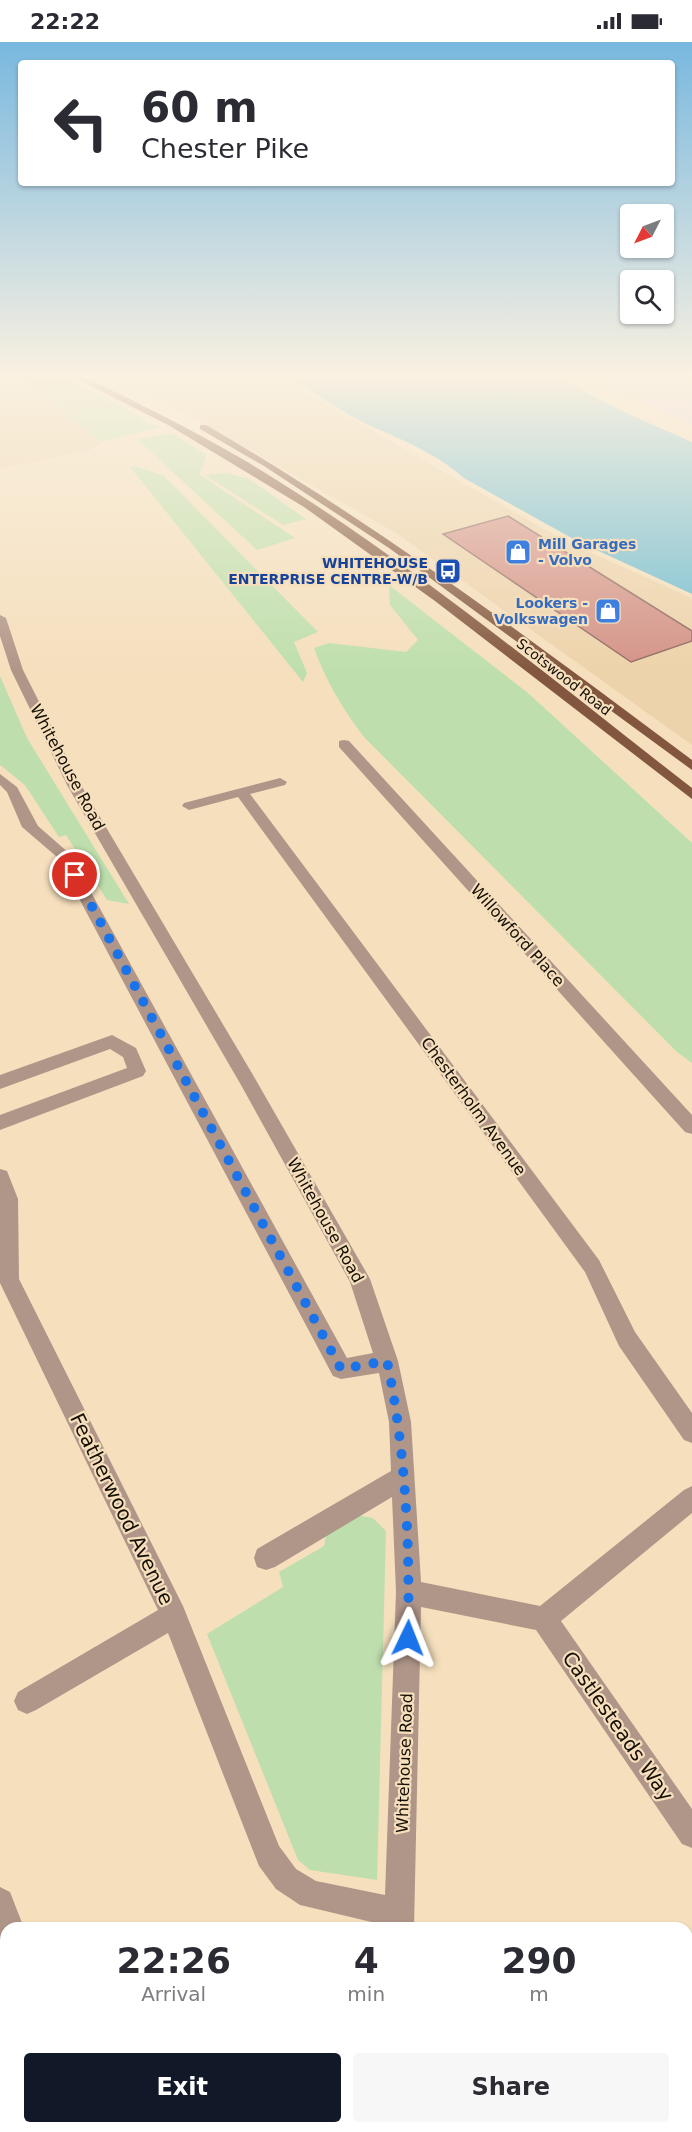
<!DOCTYPE html>
<style>
:root{--surface:#fff;--page:#f7f7f7;--text:#2b2b33;--muted:#7c7c81;--accent:#111827}
body{margin:0;font-family:"DejaVu Sans",sans-serif;background:var(--page);color:var(--text);height:100vh;display:flex;flex-direction:column;font-size:22px;white-space:nowrap}
*{box-sizing:border-box;margin:0}
p{font-size:20px;color:var(--muted)}
.icon{flex:none;width:33px;height:33px;fill:none;stroke:currentColor;stroke-width:2;stroke-linecap:round;stroke-linejoin:round}
.map{position:relative;flex:1;overflow:hidden}
.sheet{position:absolute;left:0px;top:1880px;width:693px;height:212px;display:flex;flex-direction:column;background:var(--surface);border-radius:18px 18px 0 0;box-shadow:0 2px 4px #0004}
.sheet>*{flex:none}
.guide{position:absolute;left:18px;top:18px;width:657px;height:126px;border-radius:6px;box-shadow:0 2px 4px #0004;background:#fff;color:var(--text);overflow:hidden}
.needle{width:39px;rotate:228deg}
.fabs{position:absolute;left:620px;top:162px;display:grid;gap:12px}
.fabs a{display:grid;place-items:center;width:54px;height:54px;border-radius:6px;background:var(--surface);box-shadow:0 2px 4px #0004;font-size:30px}
.pin{position:absolute;display:grid;place-items:center;width:51px;height:51px;color:#fff;margin:-26px;border:3px solid #fff;border-radius:50%;box-shadow:0 2px 6px #0007}
.me{position:absolute;width:66px;margin:-33px;rotate:2deg;stroke-linejoin:round;filter:drop-shadow(0 0 4px #0008)}
.turn{display:flex;align-items:center;gap:21px;height:126px;padding:0 24px;font-size:27px}
.turn .icon{width:78px;height:78px;stroke-width:2.5}
.turn b{display:block;font-size:42px;line-height:51px}
.eta{display:flex;justify-content:space-evenly;align-items:center;height:102px;text-align:center}
.eta b{font-size:36px;font-weight:800;line-height:42px}
.button{display:flex;gap:12px;margin-top:auto;padding:12px 24px}
.button a{flex:1;height:69px;border-radius:6px;background:var(--accent);color:#fff;font-size:24px;font-weight:800;line-height:69px;text-align:center}
.button a+a{background:var(--page);color:var(--text)}
.status{display:flex;justify-content:space-between;align-items:center;height:42px;padding:0 30px;background:var(--surface);direction:ltr}
.status svg{height:16px;fill:currentColor}
.map>svg:first-child{display:block}
.commercial{fill:#e7d1dd}
.built{fill:#edd3ab}
.green{fill:#bedfad}
.water{fill:#71bdd1}
.building{fill:#d49388;stroke:#926c65;stroke-width:1.5}
.lines{fill:none;stroke-linecap:round;stroke-linejoin:round}
.minor{fill:#b09689;fill-rule:evenodd}
.major{fill:#83573f;fill-rule:evenodd}
.route{stroke:#1a73e8;stroke-width:10;stroke-dasharray:0 18}
.labels{text-anchor:middle;stroke-width:4.5;stroke-linejoin:round;paint-order:stroke}
.far-shop-label{font-size:14px;font-weight:bold;fill:#366cbe;stroke:#f5dfbd;text-anchor:start}
.far-transit-label{font-size:14px;font-weight:bold;fill:#164399;stroke:#f5dfbd;text-anchor:end}
.far-street-label{font-size:14px;fill:#160f04;stroke:#f5dfbd}
.street-label{font-size:16px;fill:#160f04;stroke:#f5dfbd}
.near-street-label{font-size:20px;fill:#160f04;stroke:#f5dfbd}
</style>
<div class="status"><b>22:22</b><svg viewBox="0 0 49 12"><path d="M0 12V9h3v3zM5 12V6h3v6zM10 12V3h3v9zM15 12V0h3v12zM26 1h20v11H26zM47 4h2v5h-2z"/></svg></div>
<div class="map">
<svg width="692" height="2090" viewBox="0 0 692 2090">
<rect width="100%" height="100%" fill="#f5dfbd"/>
<!-- commercial -->
<path class="commercial" d="M592,336H692V383L682,379Z"/>
<!-- built -->
<g class="built">
<path d="M23,336L40,351L101,400L90,408L0,427V337Z"/>
<path d="M123,336H280L567,500L692,556V703L396,491Z"/>
</g>
<!-- green -->
<g class="green">
<path d="M23,336H63L120,363L148,381L160,385L101,400Z"/>
<path d="M172,391L207,413L199,432L295,496L257,508L137,397Z"/>
<path d="M130,425H138L164,434L318,590L294,600L307,631L303,640Z"/>
<path d="M227,431L249,437L306,477L283,483L205,433Z"/>
<path d="M389,543L528,651L692,801V1021L677,1010L364,695C342,666 326,639 314,606L329,601L406,610L418,598L390,563Z"/>
<path d="M0,634L27,696L129,862L107,858L66,793L59,795L25,743L0,723Z"/>
<path d="M357,1473L373,1476L386,1489L377,1838L310,1828L298,1818L207,1592L283,1545L279,1530L324,1504L327,1490Z"/>
</g>
<!-- water -->
<path class="water" d="M290,336H559L626,371L692,400V552L577,499L464,436C437,412 403,398 371,384C343,372 317,351 290,336Z"/>
<!-- building -->
<path class="building" d="M508,474L692,589V599L631,620L443,492Z"/>
<g class="lines">
<!-- minor -->
<g class="minor">
<path d="M0,573L6,576L23,628L81,743L253,1033L370,1237L398,1319L411,1380L421,1540L540,1564L684,1448L692,1444V1471L561,1579L692,1767V1806L682,1802L536,1588L421,1565L414,1886H384V1883L300,1863L276,1847L259,1824L168,1591L36,1668L27,1672L18,1668L14,1659L18,1650L158,1568L0,1241V1127L7,1129L18,1157L19,1237L183,1564L279,1804L296,1827L316,1839L385,1853L396,1550L392,1455L275,1525L266,1528L257,1525L254,1516L257,1507L391,1429L389,1380L379,1331L341,1337L333,1334L57,815L22,785L7,750L0,743V732L17,745L38,784L70,812L347,1316L373,1311L350,1240L241,1043L67,743L11,628L0,594Z"/>
<path d="M344,698L349,699L692,1073V1092L685,1090L339,705V699Z"/>
<path d="M280,736L287,740L285,743L250,752L599,1218L635,1290L692,1371V1401L684,1398L619,1304L585,1230L238,755L189,768L182,764L184,761Z"/>
<path d="M112,993L136,1006L146,1029L143,1034L0,1088V1073L127,1026L123,1015L110,1007L0,1047V1033Z"/>
<path d="M0,1845L10,1850L24,1886H6V1900L0,1897Z"/>
<path d="M59,2085H91L93,2090H61Z"/>
<rect x="381" y="2085" width="32" height="5"/>
</g>
<!-- major -->
<g class="major">
<path d="M75,336H86C140,362 193,388 244,418C403,513 546,633 692,746V757L435,559L304,465L170,384Z"/>
<path d="M200,383H206C377,482 534,600 692,718V728L389,506L264,424L200,387Z"/>
</g>
</g>
<!-- sky -->
<linearGradient id="sky" x2="0" y2="1"><stop stop-color="#78b8df"/><stop offset="0.53" stop-color="#faf1e1"/><stop offset="1" stop-color="#faf1e1" stop-opacity="0"/></linearGradient>
<rect width="692" height="629" fill="url(#sky)"/>
<g class="lines">
<!-- route -->
<path class="route" d="M75,833L341,1327L387,1319C406,1410 410,1503 408,1596"/>
</g>
<!-- icons -->
<defs>
<g id="shop-square" transform="scale(1.35)"><rect x="-9" y="-9" width="18" height="18" rx="4" fill="#3f7fe0" stroke="#f5dfbd"/><path d="M-5-2.5h2.3a2.7 3.5 0 0 1 5.4 0H5L5.5 6h-11ZM-1.5-2.5h3a1.5 2.3 0 0 0-3 0Z" fill="#fff"/></g>
<g id="bus-square" transform="scale(1.35)"><rect x="-9" y="-9" width="18" height="18" rx="4" fill="#1a4fb4" stroke="#f5dfbd"/><path d="M-5-6H5V4H4V6H2V4H-2V6H-4V4H-5ZM-3.5-4V0h7V-4ZM-3.5 1.2v1.5H-2V1.2ZM2 1.2v1.5H3.5V1.2Z" fill="#fff"/></g>
</defs>
<g fill-rule="evenodd">
<use href="#shop-square" x="518" y="510"/>
<use href="#bus-square" x="448" y="529"/>
<use href="#shop-square" x="608" y="569"/>
</g>
<g class="labels">
<!-- far-shop labels -->
<g class="far-shop-label">
<text x="538" y="507">Mill Garages<tspan x="538" dy="16">- Volvo</tspan></text>
<text x="588" y="566" text-anchor="end">Lookers -<tspan x="588" dy="16">Volkswagen</tspan></text>
</g>
<!-- far-transit labels -->
<g class="far-transit-label">
<text x="428" y="526">WHITEHOUSE<tspan x="428" dy="16">ENTERPRISE CENTRE-W/B</tspan></text>
</g>
<!-- far-street labels -->
<g class="far-street-label">
<text transform="translate(564 635) rotate(38)" y="5">Scotswood Road</text>
</g>
<!-- street labels -->
<g class="street-label">
<text transform="translate(68 725) rotate(62)" y="6">Whitehouse Road</text>
<text transform="translate(518 893) rotate(48)" y="6">Willowford Place</text>
<text transform="translate(474 1064) rotate(54)" y="6">Chesterholm Avenue</text>
<text transform="translate(326 1178) rotate(61)" y="6">Whitehouse Road</text>
<text transform="translate(404 1721) rotate(-88)" y="6">Whitehouse Road</text>
</g>
<!-- near-street labels -->
<g class="near-street-label">
<text transform="translate(122 1467) rotate(64)" y="7">Featherwood Avenue</text>
<text transform="translate(618 1684) rotate(55)" y="7">Castlesteads Way</text>
</g>
</g>
</svg>
<div class="fabs">
<a><svg class="needle" viewBox="-14 -14 28 28"><path d="M0-13l5 13h-10z" fill="#e53935"/><path d="M0 13l5-13h-10z" fill="#7c7c81"/></svg></a>
<a><svg class="icon" aria-label="search" viewBox="0 0 24 24"><circle cx="10" cy="10" r="6"/><path d="M15 15l6 6"/></svg></a>
</div>
<div class="pin" style="left:75px;top:833px;background:#d93025"><svg class="icon" aria-label="arrive" viewBox="0 0 24 24"><path d="M6 21V4h12l-3 4 3 4H6"/></svg></div>
<svg class="me" style="left:408px;top:1596px" viewBox="-20 -20 40 40"><path d="M0-17L14 15 0 8-14 15z" fill="#1a73e8" stroke="#fff" stroke-width="4"/></svg>
<div class="guide">
<div class="turn"><svg class="icon" aria-label="left" viewBox="0 0 24 24"><path d="M17 20v-9H6M10 6l-5 5 5 5"/></svg><div><b>60 m</b>Chester Pike</div></div>
</div>
<section class="sheet">
<div class="eta">
<div><b>22:26</b><p>Arrival</p></div>
<div><b>4</b><p>min</p></div>
<div><b>290</b><p>m</p></div>
</div>
<div class="button"><a>Exit</a><a>Share</a></div>
</section>
</div>
